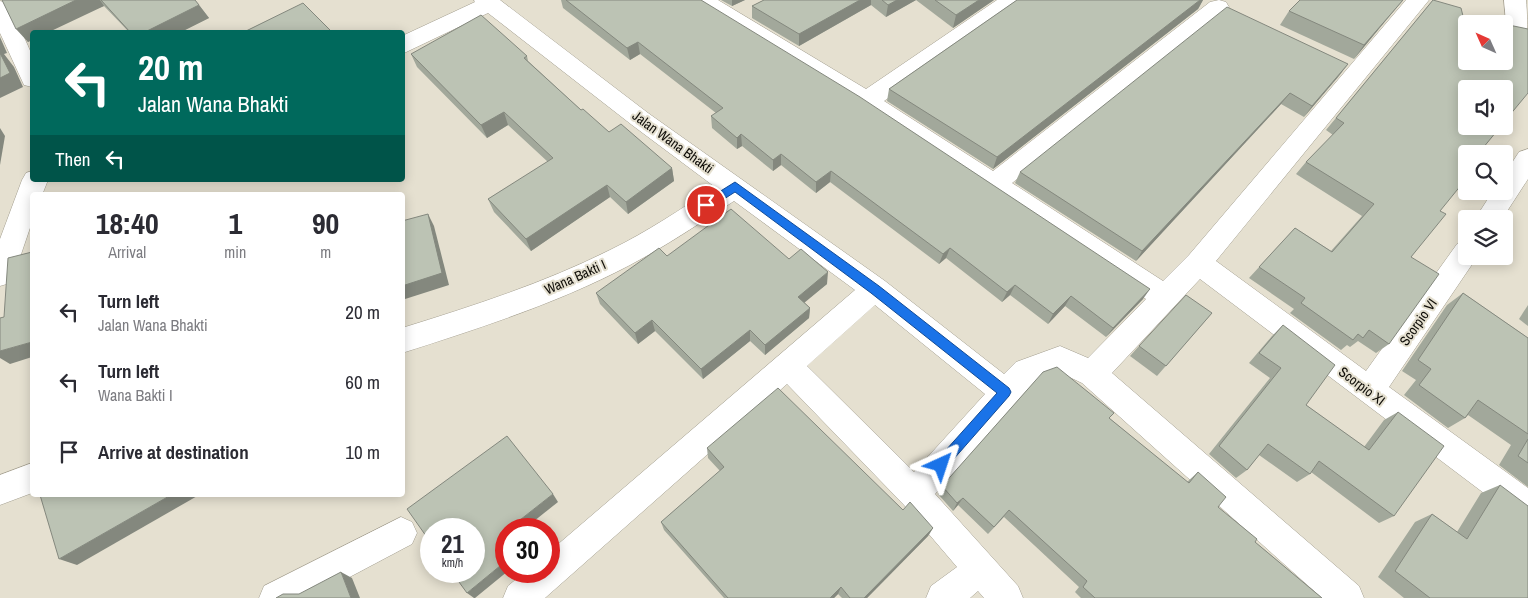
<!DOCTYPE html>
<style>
:root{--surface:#fff;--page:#f2f2f3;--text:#2b2b33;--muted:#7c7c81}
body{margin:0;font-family:"Archivo Narrow",sans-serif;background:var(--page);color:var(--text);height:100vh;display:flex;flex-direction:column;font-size:19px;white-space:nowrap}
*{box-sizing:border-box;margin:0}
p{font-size:16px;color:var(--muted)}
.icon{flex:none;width:28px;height:28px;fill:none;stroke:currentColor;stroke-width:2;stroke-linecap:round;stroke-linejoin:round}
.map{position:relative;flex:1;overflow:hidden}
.side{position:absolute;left:30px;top:192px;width:375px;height:305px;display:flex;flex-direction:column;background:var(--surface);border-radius:5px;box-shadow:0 2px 12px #0003}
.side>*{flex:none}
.hud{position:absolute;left:30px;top:30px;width:375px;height:152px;border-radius:5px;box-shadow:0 2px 12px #0003;background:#00695c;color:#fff;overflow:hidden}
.needle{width:32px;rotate:315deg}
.buttons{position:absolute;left:1458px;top:15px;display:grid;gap:10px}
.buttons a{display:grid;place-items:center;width:55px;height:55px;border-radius:5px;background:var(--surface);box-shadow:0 2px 12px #0003;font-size:25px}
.speed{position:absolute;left:420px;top:518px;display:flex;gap:10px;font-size:25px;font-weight:700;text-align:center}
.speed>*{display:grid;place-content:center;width:65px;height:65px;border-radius:50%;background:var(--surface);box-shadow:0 2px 12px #0003;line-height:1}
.speed small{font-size:12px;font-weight:400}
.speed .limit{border:8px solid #d22;background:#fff;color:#111}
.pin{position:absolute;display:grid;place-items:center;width:42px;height:42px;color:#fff;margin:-21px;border:2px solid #fff;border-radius:50%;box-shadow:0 1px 5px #0007}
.me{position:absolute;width:55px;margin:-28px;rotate:42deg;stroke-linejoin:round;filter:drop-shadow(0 0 4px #0008)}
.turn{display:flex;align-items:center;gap:18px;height:105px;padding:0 25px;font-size:22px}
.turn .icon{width:65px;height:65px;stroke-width:2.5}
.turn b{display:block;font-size:35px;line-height:42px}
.then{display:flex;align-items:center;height:48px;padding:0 25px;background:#0003;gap:10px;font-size:19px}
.eta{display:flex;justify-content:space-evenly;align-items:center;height:85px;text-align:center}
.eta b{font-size:30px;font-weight:700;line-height:35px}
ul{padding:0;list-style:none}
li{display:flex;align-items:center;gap:15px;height:70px;padding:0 25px}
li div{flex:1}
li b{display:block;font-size:19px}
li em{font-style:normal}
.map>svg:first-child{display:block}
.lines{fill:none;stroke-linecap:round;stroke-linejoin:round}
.minor-casing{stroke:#a29d8e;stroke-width:1}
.minor{fill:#fff;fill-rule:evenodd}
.wall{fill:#a2a89b}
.shaded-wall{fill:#84887e}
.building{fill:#bcc3b4;stroke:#84887e}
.route{fill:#1a73e8;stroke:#114b97}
.labels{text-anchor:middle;stroke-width:4;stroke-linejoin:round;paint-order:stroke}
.street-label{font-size:14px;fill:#0f0d08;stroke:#e5e0d0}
</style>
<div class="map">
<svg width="1528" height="598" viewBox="0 0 1528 598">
<rect width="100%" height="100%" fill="#e5e0d0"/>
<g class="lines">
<!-- minor casing -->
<g class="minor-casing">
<g id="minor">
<path d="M474,0H500L648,113L885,281L1004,374L1016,362L1060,346L1088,358L1146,299L859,107L694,5L691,0H718L866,89L997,0H1023L1020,5L884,101L993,171L1210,2L1219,0L1226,2L1229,7L1226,12L1012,183L1163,281L1189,255L1406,0H1429L1216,261L1366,371L1457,244L1466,241V256H1477L1475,260L1389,387L1528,488V523L1517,518L1200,279L1112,373L1359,586L1364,598H1322L1082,383L1059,372L1036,380L935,494L1018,586L1023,598H984L978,591L970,598H926L931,586L957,567L904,505L787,384L545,598H503L508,586L526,571H549V552L855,290L734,201C700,223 666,246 630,265C558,303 480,328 402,353V328C473,306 544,283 610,250C647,232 681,209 715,187L632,125L488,13L402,54V36L475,2ZM875,305L985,394L914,472L807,366Z"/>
<path d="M1504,0H1526C1527,11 1528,28 1526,38L1518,41L1510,38L1507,33Z"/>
<path d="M0,1L8,3L11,8L32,55V87L24,85L0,33Z"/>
<path d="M1528,149V179L1502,219H1475L1493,191H1504V175L1519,152Z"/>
<path d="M32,171V180H48L42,195H32V222L14,275L10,283L0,286V239L22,180L26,173Z"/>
<path d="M32,463V493L0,505V475Z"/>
<path d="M401,517L412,522L417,533L412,544L310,598H259L264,586Z"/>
</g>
</g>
<!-- minor -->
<use href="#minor" class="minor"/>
</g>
<!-- wall -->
<g class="wall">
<path d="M1,0H195L199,5L209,18L181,32H129L104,6L32,32V40L28,42L2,0Z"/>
<path d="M561,0H701L1143,299L1106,337L1065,306L1048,324L1010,295L1002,302L946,258L939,264L830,182L816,193L781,165L773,171L742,146L737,149L712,128L711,116L716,113L640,54L630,60L563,8Z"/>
<path d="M721,0H745L732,6Z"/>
<path d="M764,0H916L886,17L871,5L799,46L752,18V6Z"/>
<path d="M916,0H994L953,28Z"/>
<path d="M1017,0H1203L1198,9L993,169L887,101L889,89Z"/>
<path d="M1403,0L1354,59L1280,25L1289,11Z"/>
<path d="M1433,0L1466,154L1440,211L1411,257L1389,344L1376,353L1358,341L1350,347L1347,345L1341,350L1290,313L1294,309L1249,278L1295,228L1331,251L1362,216L1296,174L1306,162L1333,135L1326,130Z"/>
<path d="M411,54L527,56L528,61L581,110L609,132L672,168L674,181L628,214L610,197L531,251L494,212L488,199L548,162L508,125L487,138L417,67Z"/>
<path d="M1348,64L1304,117L1281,104L1136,261L1015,183L1020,172Z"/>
<path d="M667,256L789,259L827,284L804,302L810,308L809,318L765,355L750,341L703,379L655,331L638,344L600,304L596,293Z"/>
<path d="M1463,293L1528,338V487L1499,465L1511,445L1468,415L1465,418L1448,428L1404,395L1416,380L1402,371L1447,305Z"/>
<path d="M1528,305V326L1519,319Z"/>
<path d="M1212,313L1157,376L1130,356L1139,346Z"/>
<path d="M1283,325L1306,405L1364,447L1384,420L1398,412L1394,516L1379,523L1311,472L1310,474L1297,482L1259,455L1247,470L1236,478L1209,454L1270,378L1249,363L1272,336Z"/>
<path d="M1109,418L1187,482L1198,472L1218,507L1255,542L1322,598H1081L1075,592L1079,587L1004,517L988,534L958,505L953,511L938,494L942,486Z"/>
<path d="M707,448L903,510L933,528L928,536L867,598H842L838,594L834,598H724L664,530L661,522L720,471L708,458Z"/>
<path d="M1500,485L1528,598H1404L1378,577L1415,522L1432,514L1457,532L1481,493Z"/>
</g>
<!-- shaded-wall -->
<g class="shaded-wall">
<path d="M76,0H100L104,6L49,32H32V40L28,42L16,29Z"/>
<path d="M732,0H745L732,6Z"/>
<path d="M860,0H871V5L799,46V34Z"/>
<path d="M897,0H916L886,17L888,5Z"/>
<path d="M979,0H994L953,28L956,15Z"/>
<path d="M1200,0H1203L1198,9L993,169L997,157Z"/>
<path d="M1403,0L1396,8L1354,59L1364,45Z"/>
<path d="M199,5L209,18L181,32H145Z"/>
<path d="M0,37L7,53L4,54L14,67L23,87L0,98Z"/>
<path d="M638,42L640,54L630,60L627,48Z"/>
<path d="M1348,64L1339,76L1304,117L1312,106Z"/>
<path d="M1290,93L1281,104L1136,261L1142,251Z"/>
<path d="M504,112L508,125L487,138L481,125Z"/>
<path d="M0,128L5,136L0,165Z"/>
<path d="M741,134L742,146L737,149V138Z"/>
<path d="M781,154V165L773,171V160Z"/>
<path d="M672,168L674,181L628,214L626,202Z"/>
<path d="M831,171L830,182L816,193V182Z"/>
<path d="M607,185L610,197L531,251L526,239Z"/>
<path d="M428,214L434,226L449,285L402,300V286Z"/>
<path d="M950,248L946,258L939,264L943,254Z"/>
<path d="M828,272L827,284L798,308V297Z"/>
<path d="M1015,285L1010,295L1002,302L1007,292Z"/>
<path d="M1150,289L1143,299L1106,337L1113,328Z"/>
<path d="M1071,296L1065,306L1048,324L1053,314Z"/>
<path d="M810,308L809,318L765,355V345Z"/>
<path d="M652,320L655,331L638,344L635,333Z"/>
<path d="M750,330V341L703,379L701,369Z"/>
<path d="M32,342V357L10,364L0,358V351Z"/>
<path d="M553,494L558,502L524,529H512L511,527Z"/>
<path d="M171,495H199L77,565L59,559Z"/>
<path d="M963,498L958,505L953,511L957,503Z"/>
<path d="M933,528L928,536L867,598H864Z"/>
<path d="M506,561V571H508L475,598H474L467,593Z"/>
<path d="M341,572L352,578L360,598H351Z"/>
<path d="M841,587L838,594L834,598H830Z"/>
</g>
<!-- building -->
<g class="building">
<path d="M2,0H76L16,29Z"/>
<path d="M101,0H195L199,5L145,32H130Z"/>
<path d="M566,0H701L860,97L1150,289L1113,328L1071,296L1053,314L1015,285L1007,292L950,248L943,254L831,171L816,182L781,154L773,160L741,134L737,138L711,116L723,108L638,42L627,48Z"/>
<path d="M764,0H860L799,34L752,6Z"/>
<path d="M882,0H897L888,5Z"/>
<path d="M935,0H979L956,15Z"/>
<path d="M1017,0H1200L997,157L889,89Z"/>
<path d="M1300,0H1403L1364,45L1289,11Z"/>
<path d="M1433,0L1461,8L1463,16L1503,24H1466V61H1504V24L1528,29V93L1504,122V89H1466V126H1501L1478,154H1466V179L1440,211L1446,214L1411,257L1439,274L1389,344L1369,330L1363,338L1358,334L1353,340L1301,303L1305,298L1259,267L1295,228L1332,252L1374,204L1306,162L1344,123L1336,118Z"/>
<path d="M303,3L332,32H244Z"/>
<path d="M1227,7L1348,64L1312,106L1290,93L1142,251L1020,172Z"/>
<path d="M481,15L527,56L524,58L581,110L583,109L609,132L621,124L672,168L626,202L607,185L526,239L488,199L553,158L504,112L481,125L411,54Z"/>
<path d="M0,53L10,73L0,78Z"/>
<path d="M731,209L789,259L801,249L828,272L798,297L810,308L765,345L750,330L701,369L652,320L635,333L596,293L659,248L667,256Z"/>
<path d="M428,214L442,273L402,286V221Z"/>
<path d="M32,252V342L0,351V318L4,317L8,258Z"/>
<path d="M1463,293L1528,338V434L1478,400L1465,418L1419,385L1431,369L1418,360Z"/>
<path d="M1186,295L1212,313L1166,366L1139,346Z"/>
<path d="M1283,325L1335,365L1306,405L1369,450L1398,412L1444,446L1394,516L1319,461L1310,474L1268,444L1247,470L1219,446L1281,368L1259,353Z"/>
<path d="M1057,367L1114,413L1109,418L1189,483L1198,472L1226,497L1218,507L1257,539L1255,542L1322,598H1095L1083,587L1087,581L1009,510L994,527L963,498L957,503L942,486L1043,372Z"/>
<path d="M778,388L903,510L910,502L933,528L864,598H850L841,587L830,598H728L661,522L724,467L707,448Z"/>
<path d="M507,436L553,494L511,527L512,529H506V561L467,593L451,571H474V529H431V543L407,509Z"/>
<path d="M1528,439V463L1518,456Z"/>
<path d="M1500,485L1528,506V598H1430L1395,571L1432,514L1467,539Z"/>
<path d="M40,495H171L59,559Z"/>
<path d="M341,572L351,598H276L283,594H299Z"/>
</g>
<!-- route -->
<path class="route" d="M735,182L879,286L1009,388L1011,392L1009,396L945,469L941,471L937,469L935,465L937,460L997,393L871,293L735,192L710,208H703L701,205L703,202Z"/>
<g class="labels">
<!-- street labels -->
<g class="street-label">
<text transform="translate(673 142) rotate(36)" y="5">Jalan Wana Bhakti</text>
<text transform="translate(575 277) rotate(-24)" y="5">Wana Bakti I</text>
<text transform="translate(1418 322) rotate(-55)" y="5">Scorpio VI</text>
<text transform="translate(1362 386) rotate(37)" y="5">Scorpio XI</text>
</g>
</g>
</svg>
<div class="buttons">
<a><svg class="needle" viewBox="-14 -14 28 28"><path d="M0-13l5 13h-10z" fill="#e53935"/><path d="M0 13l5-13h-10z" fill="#7c7c81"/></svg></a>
<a><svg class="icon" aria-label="sound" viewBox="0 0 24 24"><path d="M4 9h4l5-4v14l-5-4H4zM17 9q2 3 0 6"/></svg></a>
<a><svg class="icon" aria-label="search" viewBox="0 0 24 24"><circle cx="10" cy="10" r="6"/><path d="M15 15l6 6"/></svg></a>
<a><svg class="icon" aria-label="layers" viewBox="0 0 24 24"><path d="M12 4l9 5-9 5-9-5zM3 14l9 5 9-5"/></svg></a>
</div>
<div class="speed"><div>21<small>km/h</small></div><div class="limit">30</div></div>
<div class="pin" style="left:706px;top:205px;background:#d93025"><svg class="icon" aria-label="arrive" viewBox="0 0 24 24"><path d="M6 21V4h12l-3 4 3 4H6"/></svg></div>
<svg class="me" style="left:941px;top:465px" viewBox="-20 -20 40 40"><path d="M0-17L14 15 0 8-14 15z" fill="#1a73e8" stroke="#fff" stroke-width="4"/></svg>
<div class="hud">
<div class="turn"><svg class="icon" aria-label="left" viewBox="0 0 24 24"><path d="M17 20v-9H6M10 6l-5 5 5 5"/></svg><div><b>20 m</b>Jalan Wana Bhakti</div></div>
<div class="then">Then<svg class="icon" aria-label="left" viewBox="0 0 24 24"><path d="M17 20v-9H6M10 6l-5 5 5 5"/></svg></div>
</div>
<section class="side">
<div class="eta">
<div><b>18:40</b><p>Arrival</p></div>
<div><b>1</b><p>min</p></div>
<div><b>90</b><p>m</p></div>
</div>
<ul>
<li><svg class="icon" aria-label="left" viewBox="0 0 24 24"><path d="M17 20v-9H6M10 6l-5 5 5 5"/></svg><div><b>Turn left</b><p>Jalan Wana Bhakti</p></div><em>20 m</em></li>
<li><svg class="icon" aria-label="left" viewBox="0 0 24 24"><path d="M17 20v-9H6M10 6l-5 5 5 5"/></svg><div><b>Turn left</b><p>Wana Bakti I</p></div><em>60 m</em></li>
<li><svg class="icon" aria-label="arrive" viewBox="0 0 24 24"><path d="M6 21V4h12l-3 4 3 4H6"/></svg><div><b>Arrive at destination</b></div><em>10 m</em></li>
</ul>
</section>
</div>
